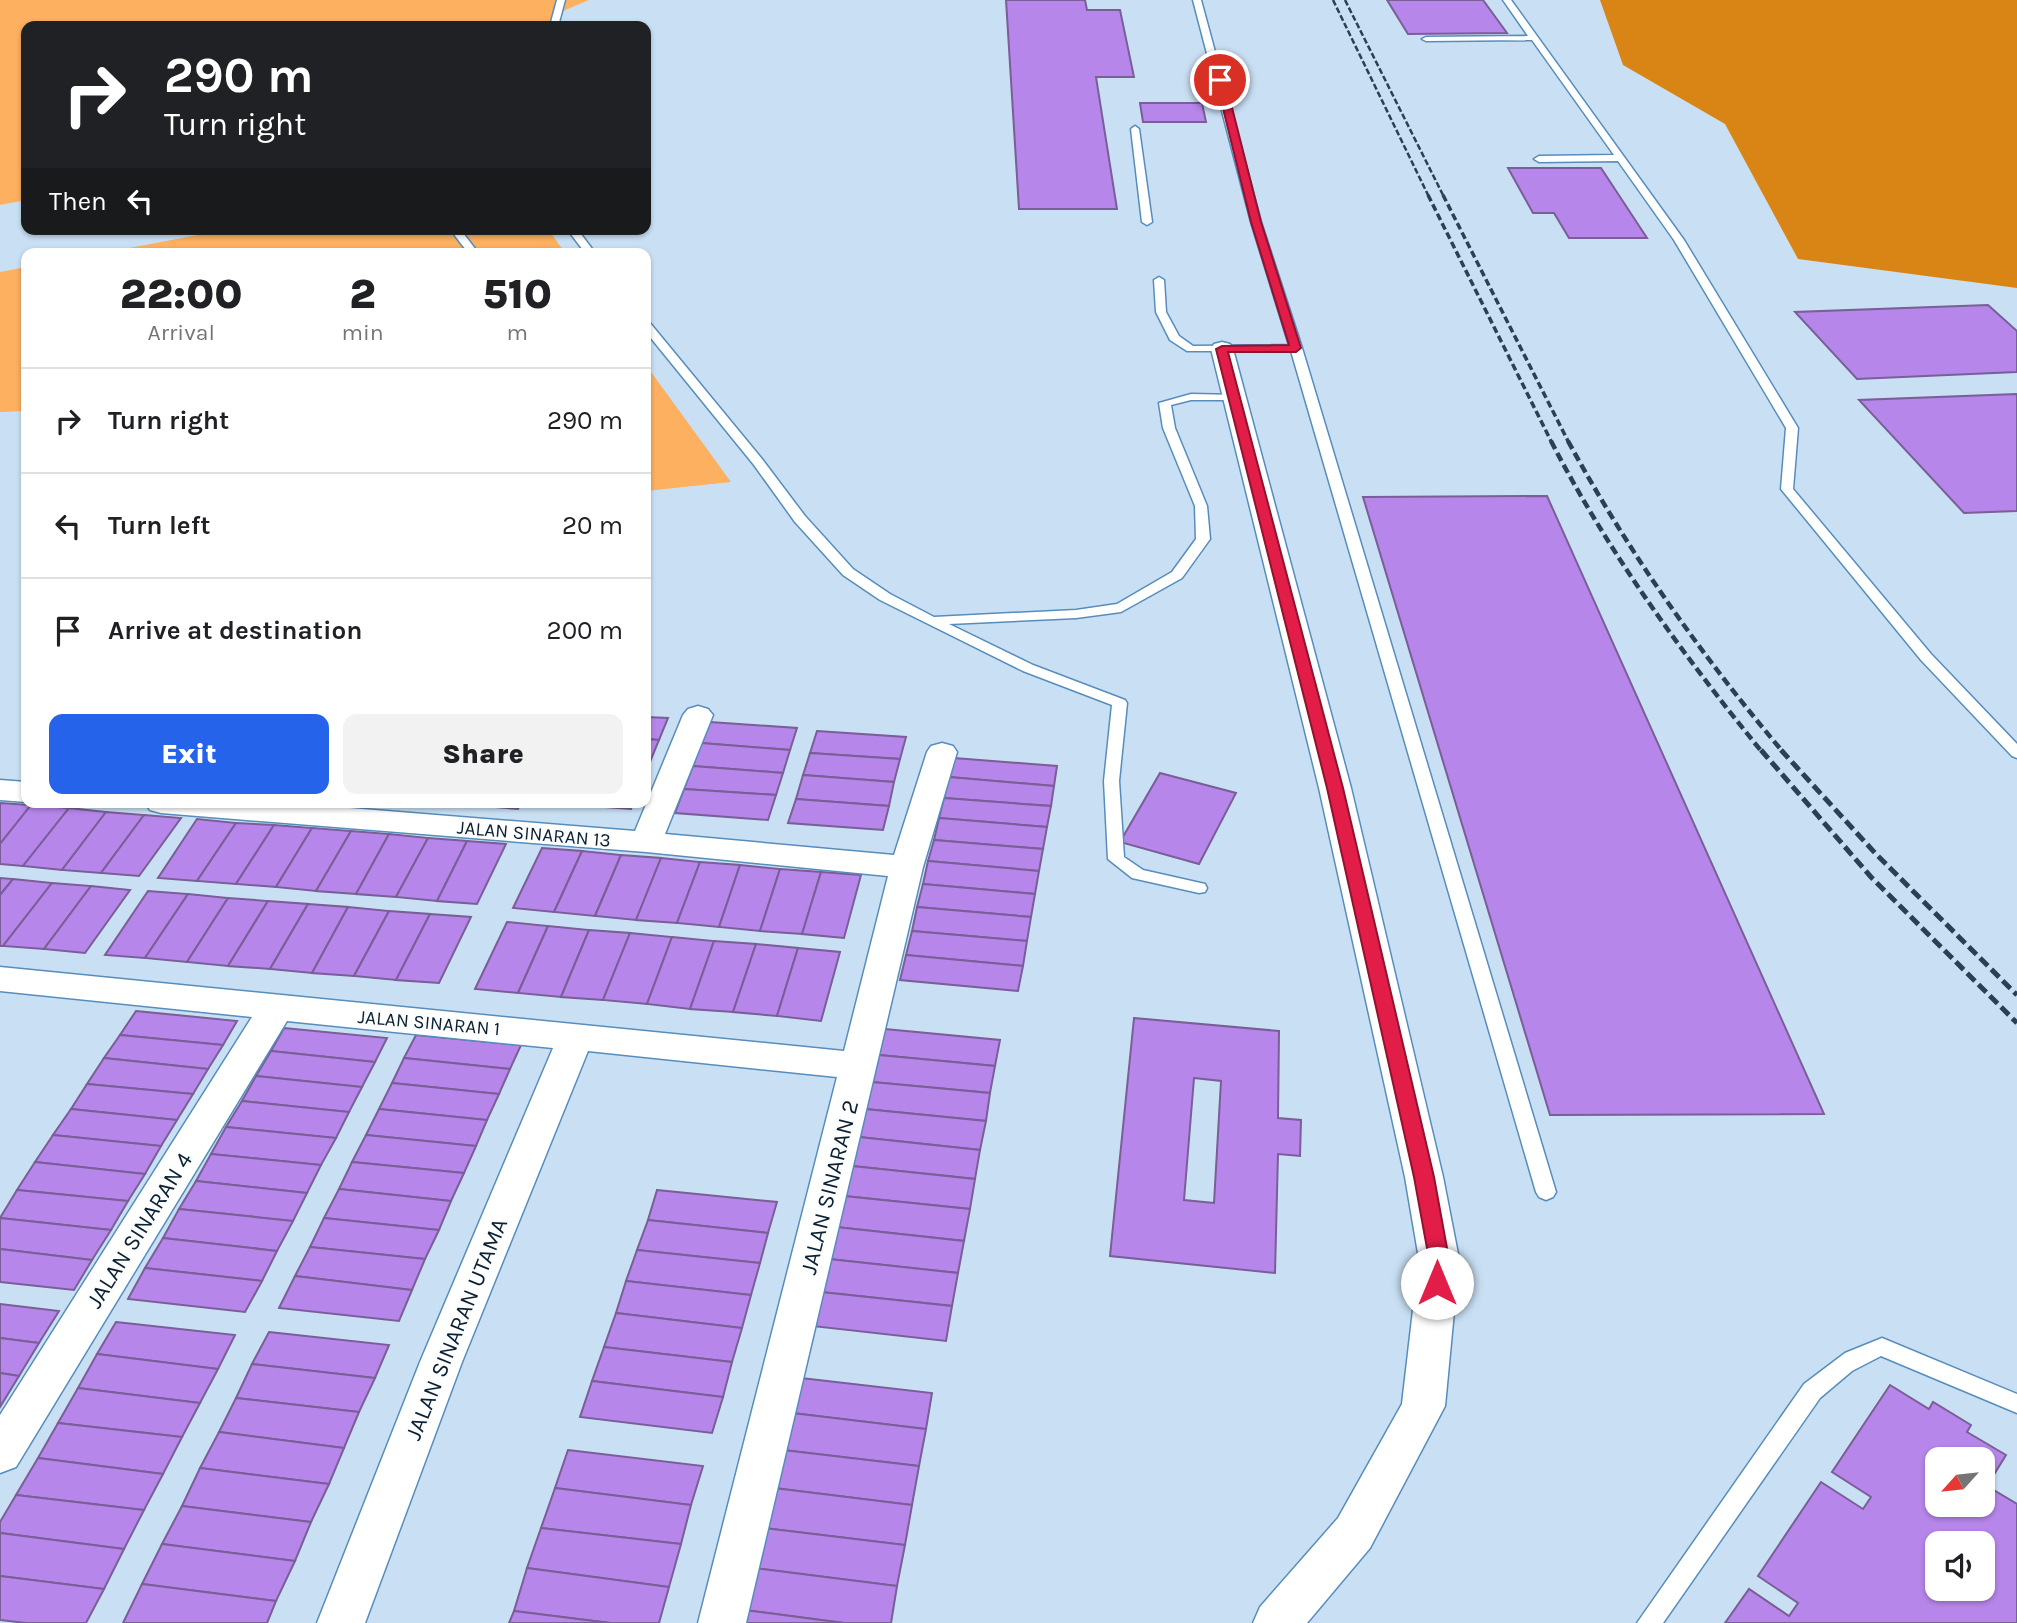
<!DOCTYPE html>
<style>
:root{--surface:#fff;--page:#f2f2f2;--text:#202124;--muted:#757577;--line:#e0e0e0;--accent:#2563eb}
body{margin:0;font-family:Karla,sans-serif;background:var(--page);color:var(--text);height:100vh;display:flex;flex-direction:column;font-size:26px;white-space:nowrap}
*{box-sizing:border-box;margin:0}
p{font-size:23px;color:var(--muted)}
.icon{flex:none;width:38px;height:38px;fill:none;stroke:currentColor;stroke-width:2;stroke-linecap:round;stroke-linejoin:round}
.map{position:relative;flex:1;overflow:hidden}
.panel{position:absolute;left:21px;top:248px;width:630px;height:560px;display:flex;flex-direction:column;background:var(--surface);border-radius:14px;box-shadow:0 2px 5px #0004}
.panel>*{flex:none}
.guide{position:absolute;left:21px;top:21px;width:630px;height:214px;border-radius:14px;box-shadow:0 2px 5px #0004;background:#202124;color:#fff;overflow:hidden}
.needle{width:46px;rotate:243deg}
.buttons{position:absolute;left:1925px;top:1447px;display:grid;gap:14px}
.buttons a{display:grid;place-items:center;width:70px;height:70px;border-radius:14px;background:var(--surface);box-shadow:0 2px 5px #0004;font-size:35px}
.pin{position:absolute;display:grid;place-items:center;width:60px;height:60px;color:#fff;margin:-30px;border:4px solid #fff;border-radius:50%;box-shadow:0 2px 7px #0007}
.me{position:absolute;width:77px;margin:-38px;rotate:0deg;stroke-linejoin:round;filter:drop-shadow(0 0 5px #0008)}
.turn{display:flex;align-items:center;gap:24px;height:147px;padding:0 28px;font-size:32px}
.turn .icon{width:91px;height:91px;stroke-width:2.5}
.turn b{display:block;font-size:49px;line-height:60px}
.then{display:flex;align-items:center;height:66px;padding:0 28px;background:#0003;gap:14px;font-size:26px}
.eta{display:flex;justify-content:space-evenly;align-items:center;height:119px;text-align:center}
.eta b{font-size:42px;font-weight:800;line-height:49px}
.primary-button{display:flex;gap:14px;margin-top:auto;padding:14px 28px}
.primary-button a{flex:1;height:80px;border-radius:14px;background:var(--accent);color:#fff;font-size:28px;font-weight:800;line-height:80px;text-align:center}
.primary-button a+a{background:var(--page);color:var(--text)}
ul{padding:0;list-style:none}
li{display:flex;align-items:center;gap:21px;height:105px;padding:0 28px;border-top:2px solid var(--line)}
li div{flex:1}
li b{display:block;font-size:26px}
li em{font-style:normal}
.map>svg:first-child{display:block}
.green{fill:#fdb060}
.forest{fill:#d88516}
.building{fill:#b686ea;stroke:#795e97;stroke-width:2;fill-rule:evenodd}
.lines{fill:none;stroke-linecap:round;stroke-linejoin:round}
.service-casing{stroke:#568dbc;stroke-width:3}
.minor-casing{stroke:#568dbc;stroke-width:3}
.service{fill:#fff;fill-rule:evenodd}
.minor{fill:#fff;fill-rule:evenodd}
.rail-far3{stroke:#2a4154;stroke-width:2.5;stroke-dasharray:6 2.5;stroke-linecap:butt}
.rail-far2{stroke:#2a4154;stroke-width:3.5;stroke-dasharray:7 3.5;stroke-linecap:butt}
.rail-far1{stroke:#2a4154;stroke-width:4.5;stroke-dasharray:9 4.5;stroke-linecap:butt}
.rail{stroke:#2a4154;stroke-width:5;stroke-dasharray:11 5;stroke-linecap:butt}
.route{fill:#e11d48;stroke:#92132f;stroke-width:2}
.labels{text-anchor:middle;stroke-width:5;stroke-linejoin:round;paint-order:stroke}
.street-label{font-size:19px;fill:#0a2134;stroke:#fdfdfd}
.near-street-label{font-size:23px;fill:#0a2134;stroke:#fdfdfd}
</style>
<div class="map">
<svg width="2017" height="1623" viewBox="0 0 2017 1623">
<rect width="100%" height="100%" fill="#c9e0f4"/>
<!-- green -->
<g class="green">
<path d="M0,0H589L563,11L554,26H26V200L0,205Z"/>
<path d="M229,229H548L566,254H98Z"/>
<path d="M26,267V411L0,412V272Z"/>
<path d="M646,365L731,482L646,491Z"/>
</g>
<!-- forest -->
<path class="forest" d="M1600,0H2017V288L1798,259L1725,124L1623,65Z"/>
<!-- building -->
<g class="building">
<path d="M1006,0H1085L1087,10H1120L1134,77H1096L1117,209H1019Z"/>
<path d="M1387,0H1483L1507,33L1408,34Z"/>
<path d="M1140,103H1202L1206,122H1143Z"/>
<path d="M1508,168H1601L1647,238H1569L1554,213H1533Z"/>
<path d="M1988,305L2017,331V372L1857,379L1795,312Z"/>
<path d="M2017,394V511L1964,513L1859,400Z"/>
<path d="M1547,496L1824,1114L1550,1115L1363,497Z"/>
<path d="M646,717L668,718L659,740L646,739Z"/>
<path d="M710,722L797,728L790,750L701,743Z"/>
<path d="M817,731L906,737L900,759L810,753Z"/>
<path d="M646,739L659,740L650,762H646Z"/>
<path d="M701,743L790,750L783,773L693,766Z"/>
<path d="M810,753L900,759L894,782L803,775Z"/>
<path d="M954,758L1057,766L1054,786L949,777Z"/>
<path d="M693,766L783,773L776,795L684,789Z"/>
<path d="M1160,773L1236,793L1199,864L1120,842Z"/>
<path d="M803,775L894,782L889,806L796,799Z"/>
<path d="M949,777L1054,786L1051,806L944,798Z"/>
<path d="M684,789L776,795L768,820L675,813Z"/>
<path d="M944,798L1051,806L1047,827L939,818Z"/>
<path d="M796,799L889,806L883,830L788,823Z"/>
<path d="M0,803L31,805L0,844Z"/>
<path d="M447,803H521L518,809Z"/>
<path d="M552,803H633L631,809Z"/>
<path d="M31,805L69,808L23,866L0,864V844Z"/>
<path d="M69,808L106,812L62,870L23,866Z"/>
<path d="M106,812L144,815L101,873L62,870Z"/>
<path d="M144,815L181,818L139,876L101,873Z"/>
<path d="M939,818L1047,827L1043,849L934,840Z"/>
<path d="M197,819L236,823L197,881L158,878Z"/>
<path d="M236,823L274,825L236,884L197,881Z"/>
<path d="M274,825L312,828L276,887L236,884Z"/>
<path d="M312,828L351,831L316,891L276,887Z"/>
<path d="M351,831L389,834L356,894L316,891Z"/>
<path d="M389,834L428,838L396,897L356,894Z"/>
<path d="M428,838L467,841L437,901L396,897Z"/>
<path d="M934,840L1043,849L1039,871L928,861Z"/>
<path d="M467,841L506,844L477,904L437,901Z"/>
<path d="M542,848L582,851L554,912L513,908Z"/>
<path d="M582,851L621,855L595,916L554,912Z"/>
<path d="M621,855L661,858L636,920L595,916Z"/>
<path d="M661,858L700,862L677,923L636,920Z"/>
<path d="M928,861L1039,871L1035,894L923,884Z"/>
<path d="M700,862L740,865L719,927L677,923Z"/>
<path d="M740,865L780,869L760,931L719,927Z"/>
<path d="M780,869L821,872L802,934L760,931Z"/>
<path d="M821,872L861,875L844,938L802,934Z"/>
<path d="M0,878L13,879L0,895Z"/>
<path d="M13,879L52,883L3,946H0V895Z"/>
<path d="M52,883L91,886L44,949L3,946Z"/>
<path d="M923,884L1035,894L1031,917L917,907Z"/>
<path d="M91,886L130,890L85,953L44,949Z"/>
<path d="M148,891L188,894L145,958L105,955Z"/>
<path d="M188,894L228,898L187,962L145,958Z"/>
<path d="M228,898L268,901L228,966L187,962Z"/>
<path d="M268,901L308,904L270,969L228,966Z"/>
<path d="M308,904L348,907L312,973L270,969Z"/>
<path d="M348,907L389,911L354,976L312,973Z"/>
<path d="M917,907L1031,917L1027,941L912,931Z"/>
<path d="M389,911L430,914L396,980L354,976Z"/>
<path d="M430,914L471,917L439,983L396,980Z"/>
<path d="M507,922L548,926L518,993L475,989Z"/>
<path d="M548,926L589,930L561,997L518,993Z"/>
<path d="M589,930L630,933L603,1000L561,997Z"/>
<path d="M912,931L1027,941L1023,966L906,955Z"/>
<path d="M630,933L672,937L647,1004L603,1000Z"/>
<path d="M672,937L714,941L690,1009L647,1004Z"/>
<path d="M714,941L756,944L733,1012L690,1009Z"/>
<path d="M756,944L798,948L777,1016L733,1012Z"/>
<path d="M798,948L840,952L821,1021L777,1016Z"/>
<path d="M906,955L1023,966L1018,991L900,980Z"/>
<path d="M136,1011L237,1021L223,1045L120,1035Z"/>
<path d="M1134,1018L1279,1031L1278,1118L1301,1120L1300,1156L1278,1154L1275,1273L1110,1256ZM1194,1078L1221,1081L1214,1203L1184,1200Z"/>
<path d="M284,1028L387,1038L375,1062L271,1051Z"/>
<path d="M885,1029L1000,1040L995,1066L879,1055Z"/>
<path d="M120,1035L223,1045L208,1069L104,1058Z"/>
<path d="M416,1035L521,1045L510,1069L404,1058Z"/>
<path d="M271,1051L375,1062L362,1087L256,1076Z"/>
<path d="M879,1055L995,1066L990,1093L872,1082Z"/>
<path d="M104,1058L208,1069L193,1094L87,1084Z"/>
<path d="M404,1058L510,1069L499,1094L392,1083Z"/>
<path d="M256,1076L362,1087L349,1112L242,1101Z"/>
<path d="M872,1082L990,1093L986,1121L865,1109Z"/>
<path d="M392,1083L499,1094L487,1120L379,1109Z"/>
<path d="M87,1084L193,1094L177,1120L71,1109Z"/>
<path d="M242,1101L349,1112L336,1138L226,1127Z"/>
<path d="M71,1109L177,1120L161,1146L53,1135Z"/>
<path d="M379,1109L487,1120L476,1146L366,1135Z"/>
<path d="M865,1109L986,1121L980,1150L859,1137Z"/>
<path d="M226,1127L336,1138L321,1165L211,1154Z"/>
<path d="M53,1135L161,1146L145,1174L35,1162Z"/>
<path d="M366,1135L476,1146L464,1173L352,1162Z"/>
<path d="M859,1137L980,1150L975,1179L852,1166Z"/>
<path d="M211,1154L321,1165L307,1193L196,1181Z"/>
<path d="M35,1162L145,1174L128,1201L17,1190Z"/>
<path d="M352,1162L464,1173L451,1201L339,1189Z"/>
<path d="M852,1166L975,1179L970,1209L844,1196Z"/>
<path d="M196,1181L307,1193L293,1221L179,1209Z"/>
<path d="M339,1189L451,1201L439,1230L324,1218Z"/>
<path d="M17,1190L128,1201L111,1230L0,1218Z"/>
<path d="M657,1190L777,1202L768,1233L648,1220Z"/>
<path d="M844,1196L970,1209L964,1241L836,1227Z"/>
<path d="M179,1209L293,1221L277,1251L163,1238Z"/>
<path d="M0,1218L111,1230L92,1260L0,1249Z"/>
<path d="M324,1218L439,1230L425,1259L310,1247Z"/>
<path d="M648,1220L768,1233L760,1263L637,1250Z"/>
<path d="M836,1227L964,1241L958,1273L829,1259Z"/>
<path d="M163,1238L277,1251L262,1281L145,1268Z"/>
<path d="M310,1247L425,1259L412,1290L295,1276Z"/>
<path d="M0,1249L92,1260L74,1290L0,1282Z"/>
<path d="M637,1250L760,1263L751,1295L626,1281Z"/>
<path d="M829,1259L958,1273L952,1306L821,1292Z"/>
<path d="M145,1268L262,1281L245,1312L128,1299Z"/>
<path d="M295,1276L412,1290L399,1321L279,1308Z"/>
<path d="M626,1281L751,1295L742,1328L616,1313Z"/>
<path d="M821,1292L952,1306L946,1341L812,1326Z"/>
<path d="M0,1304L59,1311L39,1343L0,1338Z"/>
<path d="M616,1313L742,1328L732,1362L604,1347Z"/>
<path d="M116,1322L235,1335L218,1369L97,1354Z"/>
<path d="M269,1332L389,1345L375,1378L252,1364Z"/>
<path d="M0,1338L39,1343L19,1376L0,1373Z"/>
<path d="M604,1347L732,1362L723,1397L592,1381Z"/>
<path d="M97,1354L218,1369L200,1403L78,1388Z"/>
<path d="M252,1364L375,1378L359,1412L236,1398Z"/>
<path d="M0,1373L19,1376L0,1407Z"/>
<path d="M801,1378L932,1393L926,1429L792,1413Z"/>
<path d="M592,1381L723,1397L712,1433L580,1417Z"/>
<path d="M1890,1385L1929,1409L1933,1402L1971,1425L1967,1432L2006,1455L1987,1486L2017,1504V1623H1725L1749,1589L1789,1616L1798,1603L1758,1576L1821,1482L1863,1509L1871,1497L1832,1472ZM1937,1460H1983V1505H1937ZM1937,1544H1983V1589H1937Z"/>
<path d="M78,1388L200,1403L182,1437L58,1423Z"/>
<path d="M236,1398L359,1412L344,1448L219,1432Z"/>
<path d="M792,1413L926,1429L919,1466L783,1450Z"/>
<path d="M58,1423L182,1437L163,1474L38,1458Z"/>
<path d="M219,1432L344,1448L329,1484L200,1468Z"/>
<path d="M568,1450L703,1466L691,1505L555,1488Z"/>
<path d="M783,1450L919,1466L912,1505L774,1488Z"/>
<path d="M38,1458L163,1474L144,1510L16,1495Z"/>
<path d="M200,1468L329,1484L311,1522L182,1506Z"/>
<path d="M555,1488L691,1505L681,1544L541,1528Z"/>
<path d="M774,1488L912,1505L905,1545L764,1528Z"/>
<path d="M16,1495L144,1510L124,1549L0,1533V1522Z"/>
<path d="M182,1506L311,1522L295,1561L162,1544Z"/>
<path d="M541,1528L681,1544L669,1587L527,1568Z"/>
<path d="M764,1528L905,1545L897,1586L754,1568Z"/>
<path d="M0,1533L124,1549L104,1589L0,1576Z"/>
<path d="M162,1544L295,1561L276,1601L142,1584Z"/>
<path d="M527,1568L669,1587L659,1623H610L514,1611Z"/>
<path d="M754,1568L897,1586L891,1623H844L744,1610Z"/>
<path d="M0,1576L104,1589L86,1623H26L0,1620Z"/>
<path d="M142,1584L276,1601L267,1623H123Z"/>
<path d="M744,1610L844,1623H741Z"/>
<path d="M514,1611L610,1623H509Z"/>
</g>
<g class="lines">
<!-- service casing -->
<g class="service-casing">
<g id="service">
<path d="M557,0H565L558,26H550Z"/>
<path d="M1193,0H1201L1261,222L1302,348L1556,1192L1553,1197L1546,1200L1539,1197L1536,1192L1291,351H1187L1170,340L1156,312L1154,280L1159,277L1164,280L1166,312L1179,336L1193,346L1289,345L1251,222Z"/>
<path d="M1503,0H1511L1684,240L1798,428L1793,489L1931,654L2017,744V758L2012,756L1921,660L1781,489L1786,428L1674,240L1618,161L1539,162L1534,159L1539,156L1614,155L1532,40L1426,41L1422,39L1426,37L1528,36Z"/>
<path d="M1135,126L1139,129L1152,222L1147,225L1142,222L1131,129Z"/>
<path d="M450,229H460L479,254H469Z"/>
<path d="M567,229H577L596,254H586Z"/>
<path d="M646,322L650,323L762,459L805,516L853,569L890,594L934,617L1076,610L1117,604L1172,572L1196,539L1195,506L1163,428L1159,403L1191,394L1238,395V399L1234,400H1191L1171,405L1175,428L1207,506L1210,539L1182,578L1121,612L1076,618L949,624L1033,665L1125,700L1127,703L1119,781L1124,857L1143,870L1205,884L1207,888L1205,892L1199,893L1132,878L1108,859L1104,781L1112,705L1023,671L880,600L843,575L795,522L754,465L646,332Z"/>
<path d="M1882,1338L2017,1394V1413L1881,1356L1852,1371L1820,1398L1663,1623H1637L1804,1384L1845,1353Z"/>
</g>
</g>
<!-- minor casing -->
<g class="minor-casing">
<g id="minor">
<path d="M1222,342L1230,344L1233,349L1351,788L1443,1177L1459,1259L1445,1406L1370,1548L1307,1623H1253L1260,1607L1338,1518L1402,1404L1419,1259L1405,1177L1319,788L1211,349L1214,344Z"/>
<path d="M698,706L708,709L713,715L665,834L894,855L927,752L931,746L942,743L953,746L957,752L923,867L746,1623H698L837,1077L588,1051L462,1362L365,1623H317L420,1362L553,1048L287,1021L16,1467L0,1473V1415L252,1017L0,991V967L844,1051L888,876L646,852L161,813L150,810L145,803H288L635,831L683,715L688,709Z"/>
<path d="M0,780L26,782V802L0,800Z"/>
</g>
</g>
<!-- service -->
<use href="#service" class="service"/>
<!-- minor -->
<use href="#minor" class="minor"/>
<!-- rail-far3 -->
<g class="rail-far3">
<path d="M1333,0L1429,197"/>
<path d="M1345,0L1444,197"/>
</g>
<!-- rail-far2 -->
<g class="rail-far2">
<path d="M1428,195L1552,443"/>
<path d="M1443,195L1569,443"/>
</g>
<!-- rail-far1 -->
<g class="rail-far1">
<path d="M1551,441C1608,552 1683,655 1762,752"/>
<path d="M1568,441C1629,553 1701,655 1783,752"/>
</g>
<!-- rail -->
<g class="rail">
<path d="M1761,750L1871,877L2017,1023"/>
<path d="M1781,750L1875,853L2017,995"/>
</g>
</g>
<!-- route -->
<path class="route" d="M1220,78L1225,80L1261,222L1301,348L1296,352H1228L1343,788L1434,1177L1449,1259L1444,1289L1437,1291L1430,1289L1427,1283L1429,1259L1414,1177L1327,788L1216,349L1222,346L1289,345L1251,222L1216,80Z"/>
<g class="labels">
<!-- street labels -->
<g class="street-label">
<text transform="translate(534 833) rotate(5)" y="7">JALAN SINARAN 13</text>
<text transform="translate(429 1022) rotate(5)" y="7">JALAN SINARAN 1</text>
</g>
<!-- near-street labels -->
<g class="near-street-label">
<text transform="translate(829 1187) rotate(-76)" y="8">JALAN SINARAN 2</text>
<text transform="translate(139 1230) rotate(-58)" y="8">JALAN SINARAN 4</text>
<text transform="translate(456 1329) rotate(-68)" y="8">JALAN SINARAN UTAMA</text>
</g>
</g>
</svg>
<div class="buttons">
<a><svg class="needle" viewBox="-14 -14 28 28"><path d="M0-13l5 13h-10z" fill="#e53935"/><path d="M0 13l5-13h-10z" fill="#757577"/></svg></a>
<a><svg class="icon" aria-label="sound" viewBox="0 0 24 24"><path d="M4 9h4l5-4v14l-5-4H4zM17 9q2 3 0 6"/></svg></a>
</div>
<div class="pin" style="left:1220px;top:80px;background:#d93025"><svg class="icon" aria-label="arrive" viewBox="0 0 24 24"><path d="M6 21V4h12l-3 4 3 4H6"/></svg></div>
<svg class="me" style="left:1437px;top:1283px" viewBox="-20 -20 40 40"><circle r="19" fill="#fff"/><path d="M0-13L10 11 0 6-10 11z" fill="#e11d48"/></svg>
<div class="guide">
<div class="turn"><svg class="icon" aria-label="right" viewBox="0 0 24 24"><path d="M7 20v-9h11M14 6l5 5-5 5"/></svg><div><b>290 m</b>Turn right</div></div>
<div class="then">Then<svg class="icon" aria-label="left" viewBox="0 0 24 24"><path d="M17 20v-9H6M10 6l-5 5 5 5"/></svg></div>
</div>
<section class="panel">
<div class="eta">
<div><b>22:00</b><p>Arrival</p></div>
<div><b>2</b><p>min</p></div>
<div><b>510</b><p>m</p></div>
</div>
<ul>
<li><svg class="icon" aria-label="right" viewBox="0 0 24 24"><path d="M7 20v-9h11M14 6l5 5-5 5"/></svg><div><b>Turn right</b></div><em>290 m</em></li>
<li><svg class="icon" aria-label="left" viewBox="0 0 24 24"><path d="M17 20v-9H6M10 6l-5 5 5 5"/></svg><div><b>Turn left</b></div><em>20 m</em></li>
<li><svg class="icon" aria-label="arrive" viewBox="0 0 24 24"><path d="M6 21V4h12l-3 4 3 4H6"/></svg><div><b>Arrive at destination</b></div><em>200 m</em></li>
</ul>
<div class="primary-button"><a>Exit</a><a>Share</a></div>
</section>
</div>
